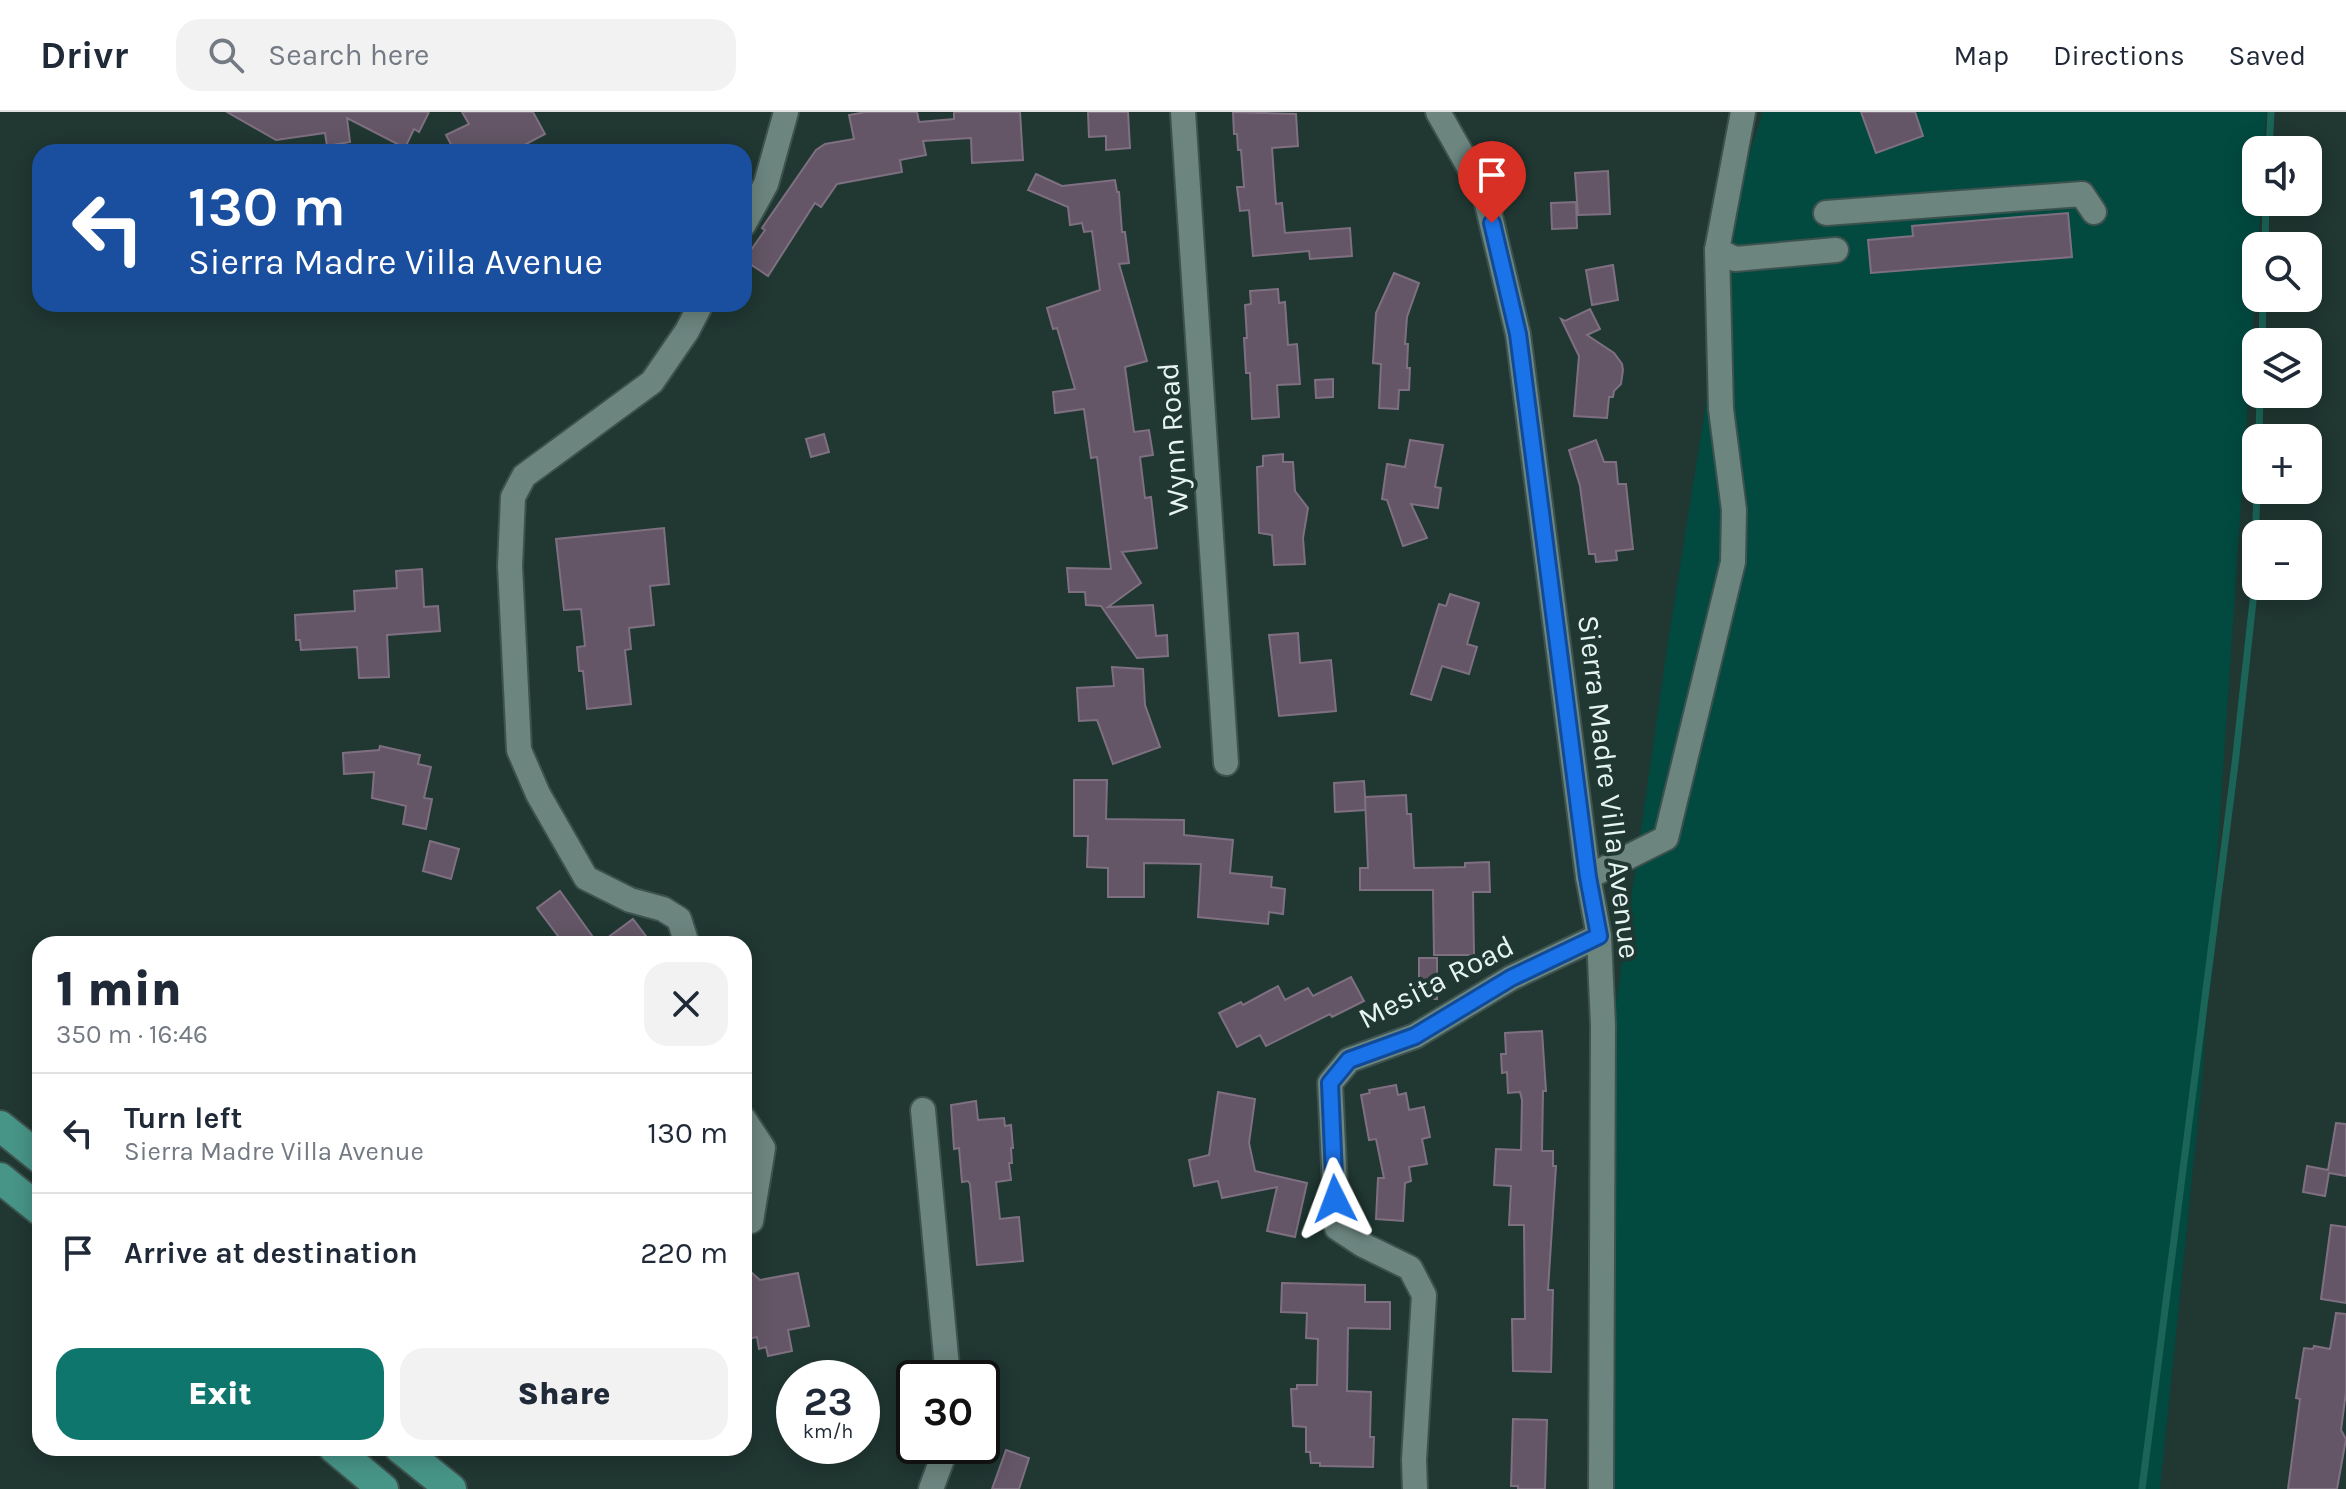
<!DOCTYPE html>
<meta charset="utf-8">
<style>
:root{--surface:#fff;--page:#f2f2f3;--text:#1f2937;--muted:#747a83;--line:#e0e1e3;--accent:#0f766e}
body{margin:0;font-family:Karla,sans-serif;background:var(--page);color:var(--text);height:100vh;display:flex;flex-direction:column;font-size:30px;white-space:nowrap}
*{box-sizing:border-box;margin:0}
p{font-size:26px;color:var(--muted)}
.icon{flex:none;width:44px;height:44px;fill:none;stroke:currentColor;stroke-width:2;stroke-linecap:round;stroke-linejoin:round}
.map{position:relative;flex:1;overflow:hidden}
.details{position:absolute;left:32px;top:824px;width:720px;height:520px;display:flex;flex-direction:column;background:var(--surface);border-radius:24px;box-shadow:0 4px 20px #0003}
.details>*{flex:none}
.guide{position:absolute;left:32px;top:32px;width:720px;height:168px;border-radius:24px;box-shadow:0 4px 20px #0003;background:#1a4fa0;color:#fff;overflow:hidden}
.controls{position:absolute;left:2242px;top:24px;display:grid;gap:16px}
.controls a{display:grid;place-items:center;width:80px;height:80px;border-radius:16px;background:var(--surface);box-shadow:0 4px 20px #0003;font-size:40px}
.speed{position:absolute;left:776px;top:1248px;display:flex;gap:16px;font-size:40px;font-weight:700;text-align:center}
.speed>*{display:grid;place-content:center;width:104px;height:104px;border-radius:50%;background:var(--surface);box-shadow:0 4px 20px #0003;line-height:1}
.speed small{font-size:20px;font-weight:400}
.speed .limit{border:4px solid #111;border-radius:12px;background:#fff;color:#111}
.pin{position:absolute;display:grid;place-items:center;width:68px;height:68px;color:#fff;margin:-82px -34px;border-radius:50% 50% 50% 0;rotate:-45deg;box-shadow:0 0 8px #0007}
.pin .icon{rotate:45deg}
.me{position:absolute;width:88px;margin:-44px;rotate:357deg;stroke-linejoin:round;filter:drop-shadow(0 0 6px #0008)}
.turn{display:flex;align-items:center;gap:28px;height:168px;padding:0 24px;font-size:36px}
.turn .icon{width:104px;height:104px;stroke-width:2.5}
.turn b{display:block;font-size:56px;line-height:68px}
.round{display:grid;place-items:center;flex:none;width:84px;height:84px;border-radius:24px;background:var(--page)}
.head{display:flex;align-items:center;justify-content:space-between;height:136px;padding:0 24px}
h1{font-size:48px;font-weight:800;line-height:60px}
.cta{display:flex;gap:16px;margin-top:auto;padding:16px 24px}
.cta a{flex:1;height:92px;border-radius:24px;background:var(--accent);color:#fff;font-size:32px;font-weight:800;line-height:92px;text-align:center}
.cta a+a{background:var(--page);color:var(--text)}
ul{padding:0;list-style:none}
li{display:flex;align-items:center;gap:24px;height:120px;padding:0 24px;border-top:2px solid var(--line)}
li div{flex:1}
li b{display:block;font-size:30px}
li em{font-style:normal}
header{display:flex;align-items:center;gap:48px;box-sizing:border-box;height:112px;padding:0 40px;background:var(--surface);border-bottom:2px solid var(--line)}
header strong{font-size:38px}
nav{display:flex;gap:44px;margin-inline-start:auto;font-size:28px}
.search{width:560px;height:72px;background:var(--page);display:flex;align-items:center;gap:20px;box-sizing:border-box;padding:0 28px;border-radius:24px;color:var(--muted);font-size:30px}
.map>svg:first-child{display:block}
.green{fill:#024a40}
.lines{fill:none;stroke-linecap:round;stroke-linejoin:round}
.stream{stroke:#1b6558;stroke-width:7}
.building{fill:#645666;stroke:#7e7081;stroke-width:2}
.minor-casing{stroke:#3d524e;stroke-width:28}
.major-casing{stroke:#3d524e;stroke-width:34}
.minor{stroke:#6c857f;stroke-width:24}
.major{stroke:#479587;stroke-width:30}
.route-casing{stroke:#114b97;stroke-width:20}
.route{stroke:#1a73e8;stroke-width:14}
.labels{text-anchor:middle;stroke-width:8;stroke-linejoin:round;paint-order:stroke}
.street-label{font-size:30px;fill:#e7f5f2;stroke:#203732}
</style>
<header>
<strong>Drivr</strong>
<div class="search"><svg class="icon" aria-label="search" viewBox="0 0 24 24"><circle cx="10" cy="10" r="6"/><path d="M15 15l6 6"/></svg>Search here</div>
<nav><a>Map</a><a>Directions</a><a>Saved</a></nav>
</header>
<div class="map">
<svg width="2346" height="1377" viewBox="0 0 2346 1377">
<rect width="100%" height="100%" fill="#203732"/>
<!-- green -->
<path class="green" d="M1763,0H2266L2264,38H2256V90H2261L2258,134H2256V169L2202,969L2160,1377H1605L1615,898L1668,530L1742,65Z"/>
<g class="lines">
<!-- stream -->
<g class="stream">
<path d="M2269,38L2271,0"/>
<path d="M2265,134L2266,90"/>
<path d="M2262,230L2263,186"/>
<path d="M2259,326L2260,282"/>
<path d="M2142,1377L2235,652L2253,489L2257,378"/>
</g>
</g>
<!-- building -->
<g class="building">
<path d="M227,0H429L419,20L414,17L405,36L347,6L350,30L327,34L325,21L276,28Z"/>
<path d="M462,0H533L545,22L511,40H455L446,23L469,12Z"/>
<path d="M866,0H917L919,10L954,7V0H1020L1023,48L972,51L971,26L923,29L926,43L900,48L902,60L837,72L821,95L815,91L768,164L744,148L765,118L762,116L816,38L825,32L854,27L849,3Z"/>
<path d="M1088,0H1128L1130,36L1106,38V24L1089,25Z"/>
<path d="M1233,0L1296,2L1298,34L1272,36L1276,92L1282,91L1285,121L1350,116L1352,144L1310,147L1309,139L1253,144L1249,98L1240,99L1237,75H1244L1241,38H1238L1237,22H1234Z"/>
<path d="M1861,0H1915L1923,24L1876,41Z"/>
<path d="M1608,59L1610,102L1578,103L1575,61Z"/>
<path d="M1036,62L1062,74L1115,68L1117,80H1119L1122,120H1125L1129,151L1119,152L1147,249L1125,255L1134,320L1149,318L1153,343L1140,345L1145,386L1151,385L1157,436L1122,440L1141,471L1108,495L1153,493L1156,524L1167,523L1168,544L1137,546L1101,494L1086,493L1085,480H1069L1067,456L1111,457L1097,345L1091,346L1084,297L1055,301L1053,280L1075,277L1057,216L1053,217L1047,196L1100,178L1092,119L1084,120L1082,111L1070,113L1068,95L1028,78Z"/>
<path d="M1576,90L1577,116L1552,117L1551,91Z"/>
<path d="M2068,101L2072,145L1871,161L1868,128L1913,124L1912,114Z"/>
<path d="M1613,153L1618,188L1592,193L1586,158Z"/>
<path d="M1394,161L1419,171L1407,205L1405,232H1408L1407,256H1410L1409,278H1399L1398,297L1379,296L1381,252L1373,251L1376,201Z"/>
<path d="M1278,177L1279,191L1285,190L1288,233L1297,232L1300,272L1277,273L1279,305L1252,307L1250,261H1246L1244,226H1247L1245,193L1251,192L1250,179Z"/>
<path d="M1590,197L1600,217L1587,223L1614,241L1622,252L1623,258L1621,272L1614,279L1613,285H1609L1607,306L1574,304L1579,244L1561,207L1565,209Z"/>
<path d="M1333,267V285L1316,286L1315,268Z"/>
<path d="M824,322L829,340L811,345L806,327Z"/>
<path d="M1410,328L1443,333L1435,375L1441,376L1438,396L1411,392L1427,426L1403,434L1387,388L1382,387L1387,352L1405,355Z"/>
<path d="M1596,328L1604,350H1616L1618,372H1626L1633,437L1616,439L1617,448L1596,450L1595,442H1589L1580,374L1569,338Z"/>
<path d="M1283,342V350H1293L1295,379L1308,396L1303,426L1305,452L1274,453L1272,423L1259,421L1257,355L1263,354V344Z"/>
<path d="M664,416L669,472L650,474L654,513L629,516L631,537L625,538L631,592L587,597L583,559H579L577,535L585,534L581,497L564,498L556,427Z"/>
<path d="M422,457L424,495L438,494L440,519L387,523L389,565L359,566L357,535L301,538L300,528H296L295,503L355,499L354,479L397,476L396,459Z"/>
<path d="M1450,482L1479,491L1467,532L1477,535L1469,562L1442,554L1431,588L1411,582L1439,492L1446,494Z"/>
<path d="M1298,521L1300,551L1331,548L1336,599L1279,604L1269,523Z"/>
<path d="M1112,555L1143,557L1145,593L1160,635L1113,652L1097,608L1079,609L1077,576L1114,574Z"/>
<path d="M380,634L420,643L418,652L431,655L424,686L432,687L426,717L403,712L406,694L372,686L374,660L344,662L343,641L379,638Z"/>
<path d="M1074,668H1107L1106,707L1184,708V723L1233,728L1230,761L1272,765L1271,775L1285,777L1283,802L1269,800L1268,812L1198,805L1201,752L1144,751V785H1108V756L1087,755L1088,724H1074Z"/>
<path d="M1364,669L1366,698L1335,700L1334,671Z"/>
<path d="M1406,683L1407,702H1411L1414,756L1465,755V751L1489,750L1490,780H1473L1474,843H1434L1433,778H1360V756H1368L1365,685Z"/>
<path d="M430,729L459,737L451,767L423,759Z"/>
<path d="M560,779L598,832H564L537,796Z"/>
<path d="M633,807L652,832H599Z"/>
<rect x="1419" y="846" width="18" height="41"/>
<path d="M1351,865L1364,889L1332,905L1330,902L1266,934L1260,923L1237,935L1219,901L1241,890L1243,893L1278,874L1285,888L1308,876L1313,884Z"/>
<path d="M1542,919L1546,979H1543L1542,1039H1553V1054H1556L1548,1178H1553L1551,1260L1513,1259L1512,1207H1525L1524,1113H1509L1511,1074L1494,1073L1496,1037L1521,1038L1522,988L1520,980L1508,981L1507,960L1502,961L1501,942H1506L1505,921Z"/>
<path d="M1396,973L1398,983L1406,981L1409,998L1424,995L1430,1025L1422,1027L1427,1052L1409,1055L1411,1069L1405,1071L1403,1109L1376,1107L1378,1066H1384L1376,1027L1369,1028L1361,983L1370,981L1369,978Z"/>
<path d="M1218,980L1255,987L1249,1031L1255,1059L1307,1071L1295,1125L1267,1119L1277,1075L1222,1086L1218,1069L1194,1074L1189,1048L1209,1043Z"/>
<path d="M976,989L978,1008L1004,1006L1005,1014L1011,1013L1013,1036H1011L1012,1051H1009L1011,1068L996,1070L1000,1107L1019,1105L1023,1149L977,1153L970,1072L968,1069L962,1070L959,1036L954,1037L951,993Z"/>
<path d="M2336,1011L2346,1012V1064L2329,1061L2325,1084L2303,1080L2307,1054L2328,1058Z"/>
<path d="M2331,1113L2346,1115V1191L2321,1187Z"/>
<path d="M744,1154L760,1168L798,1161L809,1214L788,1218L792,1239L768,1244L766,1235L759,1237L757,1225L744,1228Z"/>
<path d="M1282,1171L1365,1173V1190H1390V1217L1348,1216L1347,1279L1371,1280L1370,1325H1374L1373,1355L1320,1354V1351H1311L1310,1340H1306V1315L1293,1314L1291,1277H1297V1273H1317L1318,1227L1306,1226L1307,1201L1281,1200Z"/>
<path d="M2336,1201L2346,1202V1280L2341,1318L2346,1327L2337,1377H2288L2300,1287L2296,1286L2304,1236L2313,1237L2314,1234L2330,1237Z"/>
<path d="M1513,1307L1547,1308L1545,1377H1518V1374H1511Z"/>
<path d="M1006,1338L1029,1346L1019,1377H992Z"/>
</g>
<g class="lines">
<!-- minor casing -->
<g class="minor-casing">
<g id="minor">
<path d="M1183,0L1226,651"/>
<path d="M1438,0L1485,83L1518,222L1588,765L1599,824L1603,913L1601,1377"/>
<path d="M1826,101L2082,82L2094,100"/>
<path d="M744,112L766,72L786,0"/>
<path d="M1717,138L1735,147L1836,138"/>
<path d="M1588,765L1666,726L1733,450L1734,398L1721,297L1717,138L1743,0"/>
<path d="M687,832L679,807L663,797L630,788L586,766L538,682L519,638L510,454L513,385L524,364L652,270L687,219L701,192"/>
<path d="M923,998L948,1266"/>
<path d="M744,1007L763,1036L751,1109"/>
<path d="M931,1377L947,1334"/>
<path d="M1415,1377L1414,1348L1424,1183L1410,1156L1363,1133L1337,1116L1330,971L1349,948L1415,924L1511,866L1599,824"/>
</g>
</g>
<!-- major casing -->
<g class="major-casing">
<g id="major">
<path d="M0,1014L40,1046"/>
<path d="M0,1066L40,1098"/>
<path d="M334,1336L383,1377"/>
<path d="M400,1336L451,1377"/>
</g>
</g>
<!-- minor -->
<use href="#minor" class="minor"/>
<!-- major -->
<use href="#major" class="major"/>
</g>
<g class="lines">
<!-- route casing -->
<g class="route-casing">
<path id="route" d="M1335,1087L1330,971L1349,948L1415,924L1511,866L1599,824L1588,765L1518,222L1492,111"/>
</g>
<!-- route -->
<use href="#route" class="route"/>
</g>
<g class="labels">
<!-- street labels -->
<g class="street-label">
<text transform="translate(1173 327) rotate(-94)" y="10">Wynn Road</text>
<text transform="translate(1609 675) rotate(83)" y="10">Sierra Madre Villa Avenue</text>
<text transform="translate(1436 870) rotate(-27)" y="10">Mesita Road</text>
</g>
</g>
</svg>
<div class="controls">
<a><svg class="icon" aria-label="sound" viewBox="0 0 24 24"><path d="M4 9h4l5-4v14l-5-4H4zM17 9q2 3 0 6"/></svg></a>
<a><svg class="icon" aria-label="search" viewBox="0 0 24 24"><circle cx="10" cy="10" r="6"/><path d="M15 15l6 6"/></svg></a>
<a><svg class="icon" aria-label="layers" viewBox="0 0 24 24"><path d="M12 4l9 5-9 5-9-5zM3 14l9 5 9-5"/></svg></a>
<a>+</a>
<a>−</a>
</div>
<div class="speed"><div>23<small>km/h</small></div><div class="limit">30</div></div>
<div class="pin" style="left:1492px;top:111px;background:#d93025"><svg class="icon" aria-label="arrive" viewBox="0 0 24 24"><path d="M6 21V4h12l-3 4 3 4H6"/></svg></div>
<svg class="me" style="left:1335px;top:1087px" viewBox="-20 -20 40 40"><path d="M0-17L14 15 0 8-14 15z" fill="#1a73e8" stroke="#fff" stroke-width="4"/></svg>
<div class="guide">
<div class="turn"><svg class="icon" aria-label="left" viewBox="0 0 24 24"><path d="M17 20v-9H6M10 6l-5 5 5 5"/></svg><div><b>130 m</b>Sierra Madre Villa Avenue</div></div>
</div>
<section class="details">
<div class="head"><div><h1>1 min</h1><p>350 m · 16:46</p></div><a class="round"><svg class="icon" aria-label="close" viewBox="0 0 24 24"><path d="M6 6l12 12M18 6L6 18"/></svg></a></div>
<ul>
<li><svg class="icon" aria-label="left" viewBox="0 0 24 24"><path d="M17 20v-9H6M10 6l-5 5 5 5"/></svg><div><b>Turn left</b><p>Sierra Madre Villa Avenue</p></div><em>130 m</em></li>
<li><svg class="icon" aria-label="arrive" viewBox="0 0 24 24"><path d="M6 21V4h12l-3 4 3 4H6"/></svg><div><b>Arrive at destination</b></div><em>220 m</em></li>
</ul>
<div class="cta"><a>Exit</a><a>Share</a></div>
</section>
</div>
